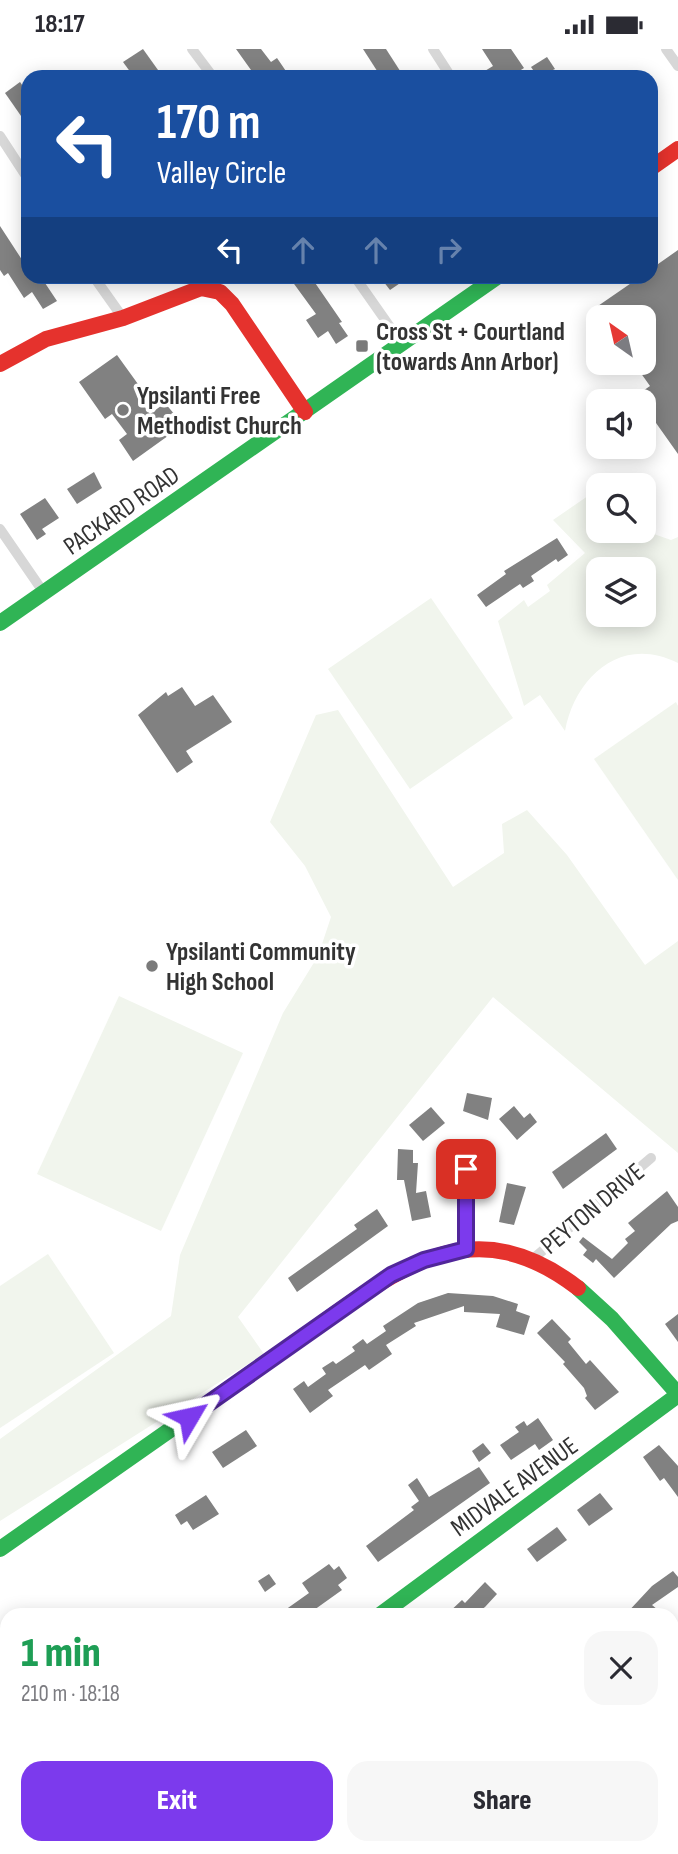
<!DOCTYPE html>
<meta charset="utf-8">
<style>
:root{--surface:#fff;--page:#f7f7f7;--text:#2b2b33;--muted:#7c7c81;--accent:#7c3aed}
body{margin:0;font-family:"Sofia Sans Condensed",sans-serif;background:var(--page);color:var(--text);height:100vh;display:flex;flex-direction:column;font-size:26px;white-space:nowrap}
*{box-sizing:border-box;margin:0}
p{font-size:23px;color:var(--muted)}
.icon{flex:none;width:38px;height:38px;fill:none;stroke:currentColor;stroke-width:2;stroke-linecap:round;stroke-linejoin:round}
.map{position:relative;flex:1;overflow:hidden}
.panel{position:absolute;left:0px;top:1559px;width:679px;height:247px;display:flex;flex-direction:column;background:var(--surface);border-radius:21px 21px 0 0;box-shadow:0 4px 18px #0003}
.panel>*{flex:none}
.guide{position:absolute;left:21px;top:21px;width:637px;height:214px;border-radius:21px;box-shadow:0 4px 18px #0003;background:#1a4fa0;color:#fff;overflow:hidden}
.needle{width:46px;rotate:326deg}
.fabs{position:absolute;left:586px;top:256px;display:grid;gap:14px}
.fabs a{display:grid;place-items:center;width:70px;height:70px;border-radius:14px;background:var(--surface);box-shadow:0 4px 18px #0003;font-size:35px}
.pin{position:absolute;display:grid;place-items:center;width:60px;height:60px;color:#fff;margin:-30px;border-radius:14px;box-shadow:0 4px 10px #0006}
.me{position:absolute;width:77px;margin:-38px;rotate:54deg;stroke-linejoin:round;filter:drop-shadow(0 0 5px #0008)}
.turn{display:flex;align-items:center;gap:24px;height:147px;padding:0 21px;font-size:32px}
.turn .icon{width:91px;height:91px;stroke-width:2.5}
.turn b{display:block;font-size:49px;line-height:60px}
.lanes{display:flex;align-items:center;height:66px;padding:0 21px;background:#0003;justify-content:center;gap:35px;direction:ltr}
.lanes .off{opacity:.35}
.round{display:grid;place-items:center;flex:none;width:74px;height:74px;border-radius:21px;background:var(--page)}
.head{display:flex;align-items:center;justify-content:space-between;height:119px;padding:0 21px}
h1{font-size:42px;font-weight:800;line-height:52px;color:#1e9e55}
.action{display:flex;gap:14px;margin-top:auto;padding:14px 21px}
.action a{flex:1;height:80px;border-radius:21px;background:var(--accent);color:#fff;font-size:28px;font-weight:800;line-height:80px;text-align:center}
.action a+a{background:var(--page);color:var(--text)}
.status{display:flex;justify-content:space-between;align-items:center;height:49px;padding:0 35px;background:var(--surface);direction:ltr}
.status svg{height:19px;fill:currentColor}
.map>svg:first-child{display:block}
.green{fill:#f1f5ed;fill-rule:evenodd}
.building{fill:#818181}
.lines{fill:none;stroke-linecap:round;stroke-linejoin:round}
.street{stroke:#d7d7d7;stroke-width:10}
.fast{stroke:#30b455;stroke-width:16}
.slow{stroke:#ff9f0a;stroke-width:16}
.jam{stroke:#e5322d;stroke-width:16}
.route-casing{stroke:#51269a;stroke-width:18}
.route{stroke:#7c3aed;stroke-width:12}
.poi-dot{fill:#7a7a7a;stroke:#fff;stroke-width:2.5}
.labels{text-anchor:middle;stroke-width:7;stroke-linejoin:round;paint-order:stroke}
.poi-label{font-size:26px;font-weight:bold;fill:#333;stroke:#fff;text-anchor:start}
.street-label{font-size:26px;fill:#333;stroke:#fff}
</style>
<div class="status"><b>18:17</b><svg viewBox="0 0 49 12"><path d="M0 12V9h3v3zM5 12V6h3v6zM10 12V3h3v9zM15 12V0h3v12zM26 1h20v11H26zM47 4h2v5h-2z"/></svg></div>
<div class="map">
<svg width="678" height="1805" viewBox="0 0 678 1805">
<rect width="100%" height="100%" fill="#fff"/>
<!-- green -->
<g class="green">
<path d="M598,440V481H644V476L651,484L671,491L678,488V614C621,585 575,628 565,682L540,646L524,657L498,572L524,551L528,558L550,542L547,536L585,504L553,471ZM598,520H644V565H598Z"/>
<path d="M431,549L513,669L410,740L328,620Z"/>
<path d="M676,653L678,657V831L594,710Z"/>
<path d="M338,661L453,838L504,804L502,775L527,761L567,806L645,916L678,892V1104L493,948L238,1268L264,1305L0,1472V1390L171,1267L180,1206L283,964L318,907L331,868L305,817L270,773L316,666Z"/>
<path d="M119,947L243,1004L161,1182L37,1125Z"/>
<path d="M48,1205L114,1304L0,1379V1237Z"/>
<path d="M425,1799H612L618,1805H417Z"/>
</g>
<!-- building -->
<g class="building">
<path d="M143,0L163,28H134L123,13Z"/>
<path d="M236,0H261L271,13L277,9L290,28H256Z"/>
<path d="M363,0H386L404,28H381Z"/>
<path d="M482,0H511L524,19L510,28H475L493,17Z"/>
<path d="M547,8L555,20L538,28L531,18Z"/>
<path d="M20,33L28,44V77L5,44Z"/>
<path d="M0,177L28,220V228H41L57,252L43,260L32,243L24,249L8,224L4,227L0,221Z"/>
<path d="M678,201V405L644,357V352L637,346L650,337L633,313H644V268H601L595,259L640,228H651V220Z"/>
<path d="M289,228H311L342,273L339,274L348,287L336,295L328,282L318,289L306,271L316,265Z"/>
<path d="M380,228H409L390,241Z"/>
<path d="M117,306L143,342L137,347L150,365L165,354L180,372L169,380L172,384L133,412L119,391L127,385L112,365L105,370L79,333Z"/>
<path d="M94,423L102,439L77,455L67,440Z"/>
<path d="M45,449L59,469L42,480L46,485L37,491L20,465Z"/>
<path d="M557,489L568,506L558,513L556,510L531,527L534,532L523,539L520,535L486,558L477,546L506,525L504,522Z"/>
<path d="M182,638L195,657L213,646L232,673L186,702L193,713L177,724L138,666L166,643L168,647Z"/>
<path d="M467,1044L492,1049L488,1071L463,1062Z"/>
<path d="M514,1057L524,1069L530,1064L537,1073L517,1091L499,1070Z"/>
<path d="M431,1058L445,1074L423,1092L409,1076Z"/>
<path d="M606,1084L617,1100L563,1140L552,1123Z"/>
<path d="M398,1100L413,1101V1114H418L416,1144L426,1142L431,1168L412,1172L404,1131H397Z"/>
<path d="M507,1134L526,1138L514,1176L499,1173Z"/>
<path d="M667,1142L678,1158V1172L671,1175L614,1229L596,1210L593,1214L583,1206L587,1201L579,1193L583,1188L612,1210L628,1194L625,1190L635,1182L628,1174Z"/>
<path d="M377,1160L388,1177L297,1243L288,1229L357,1180L354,1176Z"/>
<path d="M448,1244L493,1247L518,1255L516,1262L530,1267L524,1286L496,1278L500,1265L464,1263V1257L414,1274L416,1277L386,1296L392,1305L369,1321L365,1316L328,1341L333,1347L310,1364L293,1340L304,1332L308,1338L326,1325L322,1319L333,1312L336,1315L355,1302L352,1298L363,1290L367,1295L386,1282L383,1277L418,1254Z"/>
<path d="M678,1265V1293L665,1275Z"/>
<path d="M552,1270L571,1290L568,1293L586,1315L590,1311L619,1343L595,1361L585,1349L587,1347L584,1339L563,1315L565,1313L537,1284Z"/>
<path d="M538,1369L553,1391L539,1401L535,1395L511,1411L500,1396L519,1383L515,1378L524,1372L527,1377Z"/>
<path d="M246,1381L257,1397L223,1419L212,1403Z"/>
<path d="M483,1394L491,1404L479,1413L472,1402Z"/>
<path d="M659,1396L678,1417V1448L664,1429L660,1432L643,1408Z"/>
<path d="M479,1418L490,1434L378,1513L366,1497L414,1461L411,1458L419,1452L408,1436L417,1429L429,1448Z"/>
<path d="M600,1444L613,1460L589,1477L577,1461Z"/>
<path d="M206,1446L219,1465L193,1481L187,1472L181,1476L175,1466Z"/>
<path d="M557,1478L567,1491L537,1513L527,1500Z"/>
<path d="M329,1515L334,1521L339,1517L347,1529L338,1536L342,1541L307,1566H278L309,1544L302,1534Z"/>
<path d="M673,1522L678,1528V1538L652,1556L664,1566H625L652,1537Z"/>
<path d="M269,1525L276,1535L265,1543L258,1532Z"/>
<path d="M485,1533L497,1545L485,1558L474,1566H446L462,1551L465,1554Z"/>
</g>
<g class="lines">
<!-- street -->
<g class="street">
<path d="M192,0L213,28"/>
<path d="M433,0L451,28"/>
<path d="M666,0L678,17"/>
<path d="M0,87L28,130"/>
<path d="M94,228L123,269"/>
<path d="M355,228L402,295"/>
<path d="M0,480L44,544"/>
<path d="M466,1120V1200"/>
<path d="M534,1209L651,1109"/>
<path d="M672,1605L678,1601"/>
<path d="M58,1805L66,1799"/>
<path d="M405,1805L413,1799"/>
</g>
<!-- fast -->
<g class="fast">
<path d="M0,574L497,228"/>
<path d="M578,1239L612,1270L678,1345"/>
<path d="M0,1500L294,1294"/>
<path d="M380,1566L678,1346"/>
<path d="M0,1769L7,1778"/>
</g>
<!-- slow -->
<path class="slow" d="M25,1799L30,1805"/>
<!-- jam -->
<g class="jam">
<path d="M651,119L678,100"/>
<path d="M0,315L46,290L123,269L201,239L220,243L232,255L305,363"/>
<path d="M294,1294C389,1228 466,1153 578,1239"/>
</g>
</g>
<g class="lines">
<!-- route casing -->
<g class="route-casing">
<path id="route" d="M189,1368L391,1226L424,1211L466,1200V1120"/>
</g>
<!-- route -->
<use href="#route" class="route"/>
</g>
<!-- markers -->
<g class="poi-dot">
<rect x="355" y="290" width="14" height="14" rx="3.5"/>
<circle cx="123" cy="361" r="7"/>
<circle cx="152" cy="917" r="7"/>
</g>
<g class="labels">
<!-- poi labels -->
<g class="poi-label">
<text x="376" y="291">Cross St + Courtland<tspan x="376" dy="30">(towards Ann Arbor)</tspan></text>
<text x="137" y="355">Ypsilanti Free<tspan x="137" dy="30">Methodist Church</tspan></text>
<text x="166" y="911">Ypsilanti Community<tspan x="166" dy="30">High School</tspan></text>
</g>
<!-- street labels -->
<g class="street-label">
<text transform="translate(121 461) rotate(-35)" y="9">PACKARD ROAD</text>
<text transform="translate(592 1159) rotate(-40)" y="9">PEYTON DRIVE</text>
<text transform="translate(514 1437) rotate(-36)" y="9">MIDVALE AVENUE</text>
</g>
</g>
</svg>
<div class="fabs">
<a><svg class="needle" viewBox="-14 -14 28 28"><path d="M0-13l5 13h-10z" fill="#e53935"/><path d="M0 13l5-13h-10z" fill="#7c7c81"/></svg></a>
<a><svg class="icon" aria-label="sound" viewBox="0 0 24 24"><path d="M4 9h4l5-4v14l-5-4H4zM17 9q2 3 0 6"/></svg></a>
<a><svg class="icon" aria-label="search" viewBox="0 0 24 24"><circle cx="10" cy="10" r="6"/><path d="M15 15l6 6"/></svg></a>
<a><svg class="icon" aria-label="layers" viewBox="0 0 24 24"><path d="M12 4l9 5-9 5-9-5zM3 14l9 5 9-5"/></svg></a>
</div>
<div class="pin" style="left:466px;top:1120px;background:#d93025"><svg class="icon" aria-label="arrive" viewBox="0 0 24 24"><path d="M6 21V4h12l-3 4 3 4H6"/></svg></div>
<svg class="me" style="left:189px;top:1368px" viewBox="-20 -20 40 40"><path d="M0-17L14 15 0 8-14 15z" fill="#7c3aed" stroke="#fff" stroke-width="4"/></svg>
<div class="guide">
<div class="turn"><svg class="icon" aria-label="left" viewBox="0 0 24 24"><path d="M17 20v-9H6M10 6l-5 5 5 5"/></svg><div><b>170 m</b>Valley Circle</div></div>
<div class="lanes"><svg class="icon" aria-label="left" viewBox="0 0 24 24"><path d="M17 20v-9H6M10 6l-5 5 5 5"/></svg><svg class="icon off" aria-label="ahead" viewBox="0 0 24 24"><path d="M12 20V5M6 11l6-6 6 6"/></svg><svg class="icon off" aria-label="ahead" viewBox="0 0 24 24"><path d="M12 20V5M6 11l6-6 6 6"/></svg><svg class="icon off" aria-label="right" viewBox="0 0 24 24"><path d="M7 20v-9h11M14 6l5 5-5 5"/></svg></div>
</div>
<section class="panel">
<div class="head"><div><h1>1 min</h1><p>210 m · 18:18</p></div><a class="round"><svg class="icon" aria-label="close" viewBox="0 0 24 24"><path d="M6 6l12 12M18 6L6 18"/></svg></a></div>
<div class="action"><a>Exit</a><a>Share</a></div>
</section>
</div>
